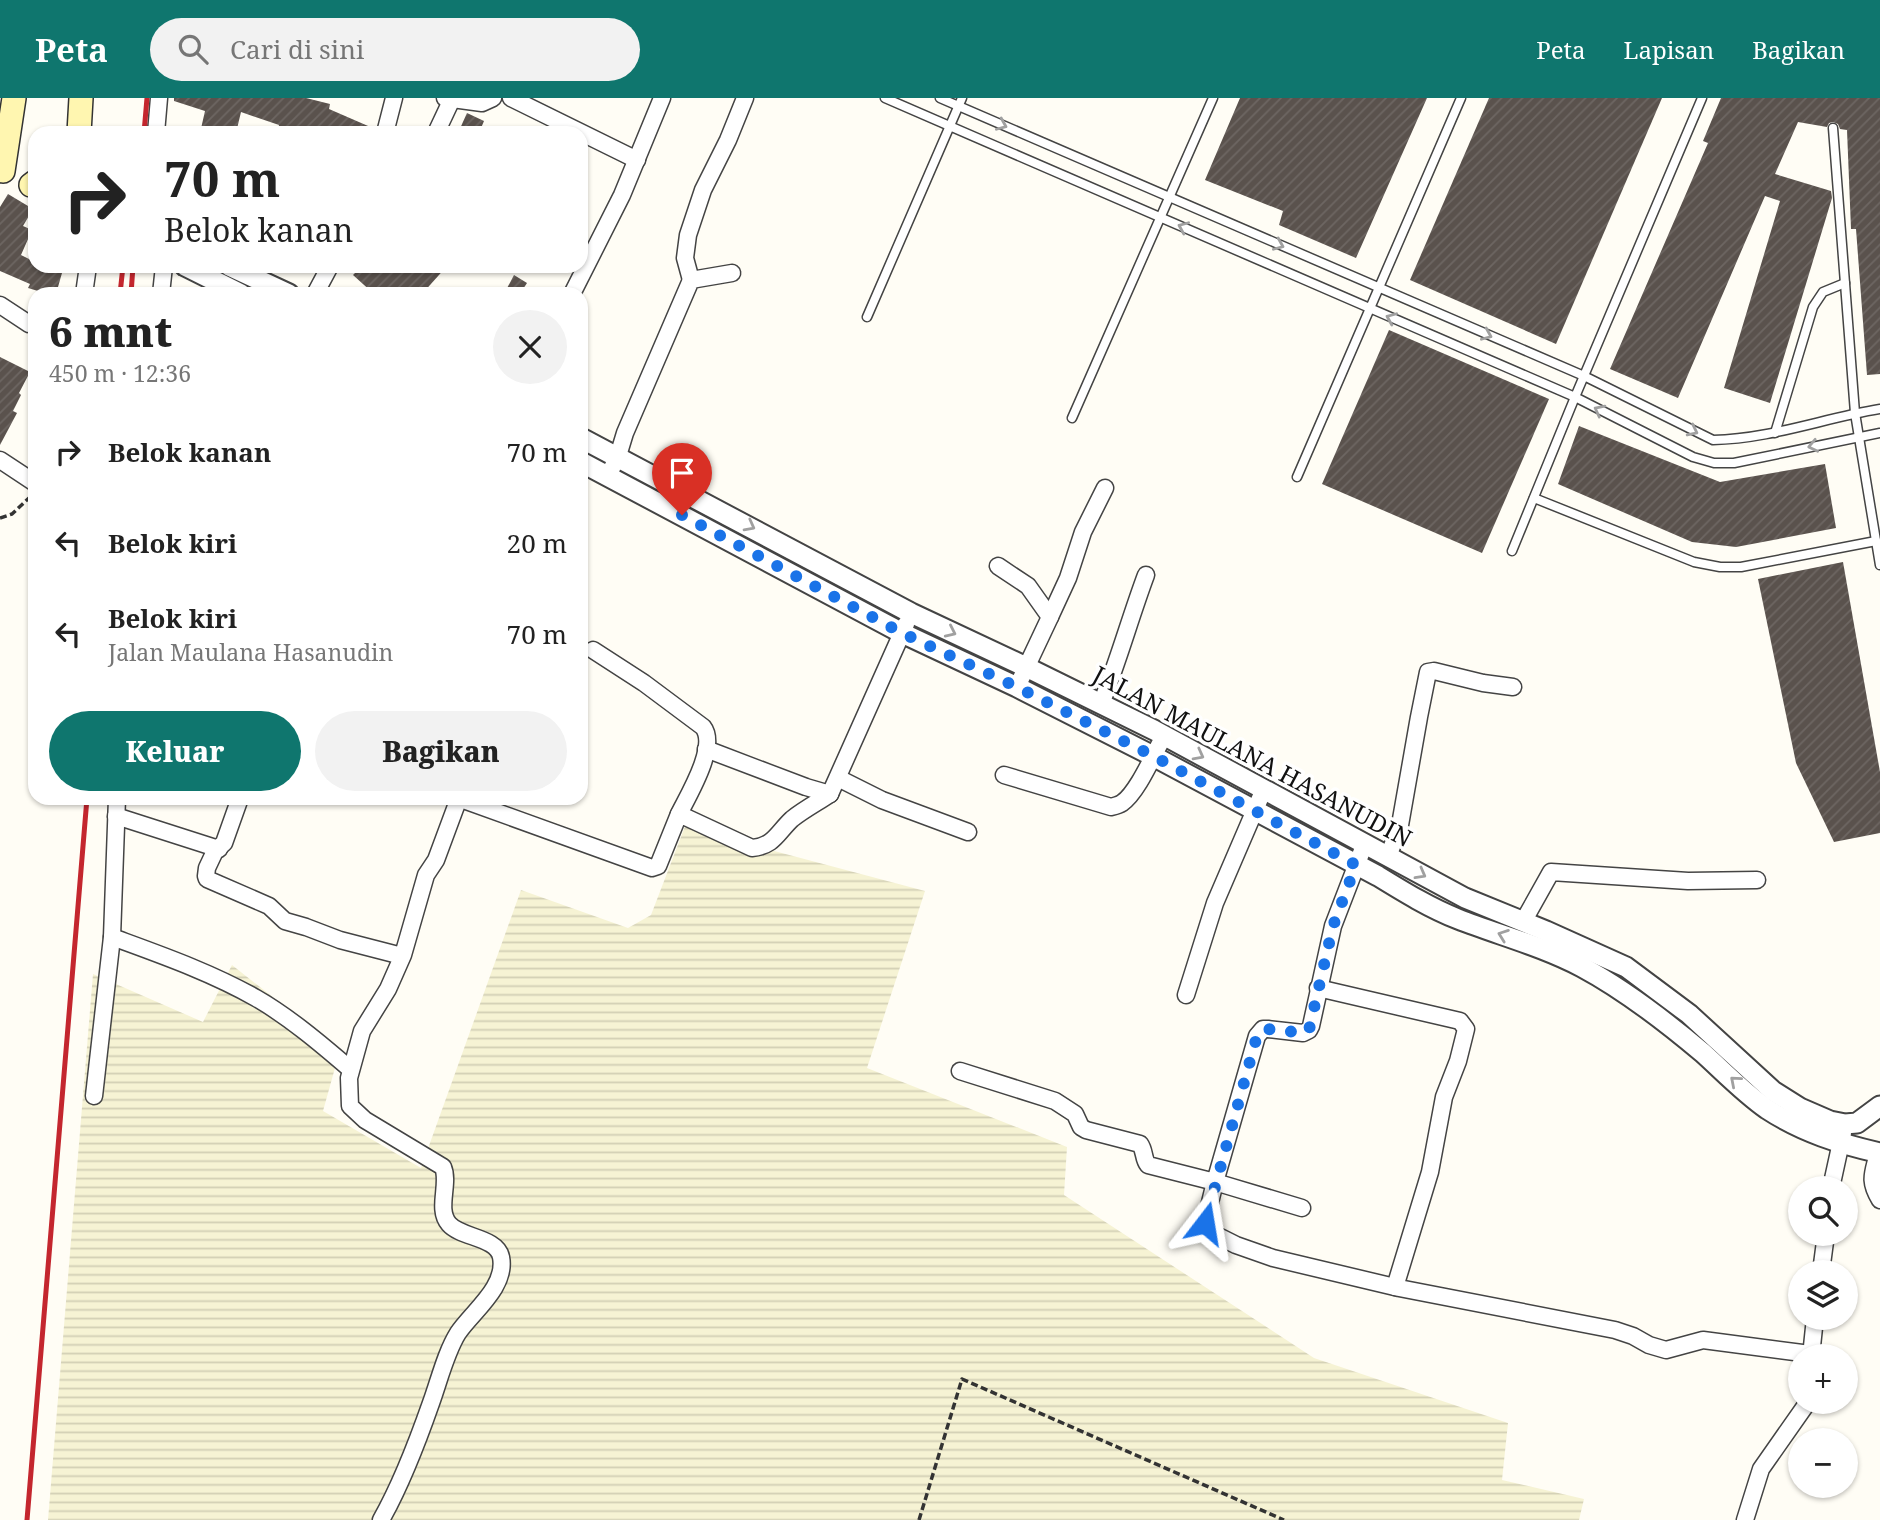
<!DOCTYPE html>
<html lang="id">
<meta charset="utf-8">
<style>
:root{--surface:#fff;--page:#f2f2f2;--text:#222;--muted:#767676;--accent:#0f766e}
body{margin:0;font-family:"Noto Serif",serif;background:var(--page);color:var(--text);height:100vh;display:flex;flex-direction:column;font-size:26px;white-space:nowrap}
*{box-sizing:border-box;margin:0}
p{font-size:23px;color:var(--muted)}
.icon{flex:none;width:38px;height:38px;fill:none;stroke:currentColor;stroke-width:2;stroke-linecap:round;stroke-linejoin:round}
.map{position:relative;flex:1;overflow:hidden}
.side{position:absolute;left:28px;top:189px;width:560px;height:518px;display:flex;flex-direction:column;background:var(--surface);border-radius:21px;box-shadow:0 2px 5px #0004}
.side>*{flex:none}
.hud{position:absolute;left:28px;top:28px;width:560px;height:147px;border-radius:21px;box-shadow:0 2px 5px #0004;background:#fff;color:var(--text);overflow:hidden}
.controls{position:absolute;left:1788px;top:1078px;display:grid;gap:14px}
.controls a{display:grid;place-items:center;width:70px;height:70px;border-radius:50%;background:var(--surface);box-shadow:0 2px 5px #0004;font-size:35px}
.pin{position:absolute;display:grid;place-items:center;width:60px;height:60px;color:#fff;margin:-72px -30px;border-radius:50% 50% 50% 0;rotate:-45deg;box-shadow:0 0 7px #0007}
.pin .icon{rotate:45deg}
.me{position:absolute;width:77px;margin:-38px;rotate:14deg;stroke-linejoin:round;filter:drop-shadow(0 0 5px #0008)}
.turn{display:flex;align-items:center;gap:24px;height:147px;padding:0 21px;font-size:32px}
.turn .icon{width:91px;height:91px;stroke-width:2.5}
.turn b{display:block;font-size:49px;line-height:60px}
.round{display:grid;place-items:center;flex:none;width:74px;height:74px;border-radius:37px;background:var(--page)}
.summary{display:flex;align-items:center;justify-content:space-between;height:119px;padding:0 21px}
h1{font-size:42px;font-weight:800;line-height:52px}
.action{display:flex;gap:14px;margin-top:auto;padding:14px 21px}
.action a{flex:1;height:80px;border-radius:42px;background:var(--accent);color:#fff;font-size:28px;font-weight:800;line-height:80px;text-align:center}
.action a+a{background:var(--page);color:var(--text)}
ul{padding:0;list-style:none}
li{display:flex;align-items:center;gap:21px;height:91px;padding:0 21px}
li div{flex:1}
li b{display:block;font-size:26px}
li em{font-style:normal}
header{display:flex;align-items:center;gap:42px;box-sizing:border-box;height:98px;padding:0 35px;background:var(--accent);color:#fff}
header strong{font-size:33px}
nav{display:flex;gap:38px;margin-inline-start:auto;font-size:24px}
.search{width:490px;height:63px;background:var(--page);display:flex;align-items:center;gap:18px;box-sizing:border-box;padding:0 24px;border-radius:38px;color:var(--muted);font-size:26px}
.map>svg:first-child{display:block}
.farmland{fill:url(#farmland-rules)}
.building{fill:url(#building-hatch)}
.lines{fill:none;stroke-linecap:round;stroke-linejoin:round}
.service-casing{stroke:#444;stroke-width:11}
.minor-casing{stroke:#444;stroke-width:19}
.tertiary-casing{stroke:#444;stroke-width:23}
.secondary-casing{stroke:#333;stroke-width:26}
.path{stroke:#333;stroke-width:3.5;stroke-dasharray:7 3.5;stroke-linecap:butt}
.service{stroke:#fff;stroke-width:8}
.minor{stroke:#fff;stroke-width:16}
.tertiary{stroke:#fff;stroke-width:19}
.secondary{stroke:#fff6b0;stroke-width:23}
.rail{stroke:#c4262e;stroke-width:5}
.oneway{stroke:#a0a0a0}
.route{stroke:#1a73e8;stroke-width:12;stroke-dasharray:0 21.6}
.labels{text-anchor:middle;stroke-width:7;stroke-linejoin:round;paint-order:stroke}
.street-label{font-size:24px;fill:#111;stroke:#fff}
</style>
<header>
<strong>Peta</strong>
<div class="search"><svg class="icon" aria-label="search" viewBox="0 0 24 24"><circle cx="10" cy="10" r="6"/><path d="M15 15l6 6"/></svg>Cari di sini</div>
<nav><a>Peta</a><a>Lapisan</a><a>Bagikan</a></nav>
</header>
<div class="map">
<svg width="1880" height="1422" viewBox="0 0 1880 1422">
<defs>
<pattern id="farmland-rules" width="6" height="5" patternUnits="userSpaceOnUse" patternTransform="scale(1.75)"><rect width="6" height="5" fill="#f6f3d4"/><path d="M0 2.5h6" fill="none" stroke="#d2cfb5"/></pattern>
<pattern id="building-hatch" width="6" height="6" patternUnits="userSpaceOnUse" patternTransform="scale(1.75)"><rect width="6" height="6" fill="#5a524d"/><path d="M-1 1l2-2M0 6l6-6M5 7l2-2" fill="none" stroke="#6d6662"/></pattern>
</defs>
<rect width="100%" height="100%" fill="#fffdf5"/>
<!-- farmland -->
<path class="farmland" d="M689,718L755,748L925,793L867,970L1067,1049L1064,1097L1314,1260L1508,1325L1502,1382L1584,1401L1579,1422H48L93,876L203,924L232,867L340,952L323,1013L421,1070L521,792L628,830L651,817Z"/>
<!-- building -->
<g class="building">
<path d="M174,0H306L330,6L329,11L375,31V35H277L279,27L241,14L236,35H200L205,13L174,3Z"/>
<path d="M1240,0H1427L1356,160L1279,127L1283,113L1205,82Z"/>
<path d="M1489,0H1662L1556,246L1410,182Z"/>
<path d="M1721,0H1880V276L1867,277L1856,131H1851L1847,32L1840,31L1838,26L1833,24L1829,25L1827,29L1798,24L1775,76L1831,93L1832,100L1770,305L1724,290L1780,103L1765,98L1678,300L1610,271L1708,45L1703,43Z"/>
<path d="M467,15L484,23L479,35H458Z"/>
<path d="M8,96L33,111L23,128L32,132L21,157L35,164V168H64L56,196H48L28,190L30,186L0,173V109Z"/>
<path d="M362,168H447L422,196H374L353,177Z"/>
<path d="M514,177L527,185L520,196H504Z"/>
<path d="M1389,232L1549,301L1482,455L1322,386Z"/>
<path d="M0,259L30,274L19,295L21,297L13,313L17,315L0,347Z"/>
<path d="M1579,328L1720,384L1825,366L1836,430L1736,449L1692,444L1558,386Z"/>
<path d="M1843,464L1880,674V735L1834,744L1796,665L1758,481Z"/>
</g>
<g class="lines">
<!-- service casing -->
<g class="service-casing">
<g id="service">
<path d="M885,0L1575,299L1693,359L1714,365H1734L1880,335"/>
<path d="M940,0L1584,278L1713,342C1770,341 1824,320 1880,311"/>
<path d="M1833,30L1855,315L1880,467"/>
<path d="M867,219L962,0"/>
<path d="M1072,320L1213,0"/>
<path d="M1775,335L1813,209L1823,194L1845,185"/>
<path d="M1297,379L1461,0"/>
<path d="M1534,400L1694,464L1720,469H1741L1876,443"/>
<path d="M1512,453L1575,299L1702,0"/>
</g>
</g>
<!-- minor casing -->
<g class="minor-casing">
<g id="minor">
<path d="M445,0L482,5L493,0"/>
<path d="M511,0L637,62"/>
<path d="M156,35L159,0"/>
<path d="M385,35L394,0"/>
<path d="M436,35L452,1"/>
<path d="M691,182L685,160L688,137L703,92L728,42L745,0"/>
<path d="M84,196L88,168"/>
<path d="M161,196L164,168"/>
<path d="M315,196L330,168"/>
<path d="M572,196L622,97L662,0"/>
<path d="M0,207L29,226"/>
<path d="M0,362L35,385"/>
<path d="M608,378L618,358L625,335L691,182L732,175"/>
<path d="M998,468L1028,488L1050,519L1017,589"/>
<path d="M1050,519L1068,480L1083,434L1105,390"/>
<path d="M593,552L644,585L703,629C718,648 689,696 679,716"/>
<path d="M1101,606C1118,564 1130,520 1146,477"/>
<path d="M706,651L806,689L830,696"/>
<path d="M1004,677L1111,709C1115,708 1119,707 1122,705C1138,694 1154,655 1164,638"/>
<path d="M838,680L882,702L968,734"/>
<path d="M830,696L906,526"/>
<path d="M240,700L224,745L215,753L207,770L206,778L207,781L269,808L285,823L306,829L340,842L402,858"/>
<path d="M458,700L652,770L658,768L679,716L752,750C774,748 777,735 792,721C803,712 818,704 830,696"/>
<path d="M116,718L219,751"/>
<path d="M1388,759L1400,727L1419,619L1428,574L1434,573L1483,585L1513,589"/>
<path d="M1523,824L1551,774L1688,783L1757,782"/>
<path d="M112,839C161,857 210,874 256,900C289,919 321,946 350,971"/>
<path d="M1318,890L1460,923L1466,931L1458,963L1444,999L1430,1074L1395,1189"/>
<path d="M1186,897L1215,805L1264,691"/>
<path d="M960,973L1055,1003L1075,1016L1081,1029L1086,1032L1140,1046C1145,1053 1143,1061 1148,1067L1215,1084L1257,938L1263,931H1268L1303,935L1309,932L1311,928L1333,828L1365,745"/>
<path d="M94,998L112,839L117,700"/>
<path d="M1878,1055C1873,1076 1868,1082 1880,1102"/>
<path d="M1831,1090L1843,1035"/>
<path d="M1302,1110L1215,1084L1205,1125L1210,1134L1236,1147L1273,1160L1399,1190L1615,1232L1633,1238L1649,1247L1666,1252L1703,1242L1810,1256"/>
<path d="M1821,1174L1826,1136"/>
<path d="M1811,1258L1815,1220"/>
<path d="M381,1422C402,1385 417,1345 431,1305C439,1283 446,1254 458,1235C472,1214 507,1189 501,1159C497,1139 461,1140 449,1126C436,1111 450,1086 443,1069L365,1022L350,1008L349,980L362,933L388,891L403,857L426,777L436,762L459,700"/>
<path d="M1745,1422L1761,1371L1808,1304"/>
</g>
</g>
<!-- tertiary casing -->
<g class="tertiary-casing">
<g id="tertiary">
<path d="M185,168L241,196"/>
<path d="M229,168L289,196"/>
<path d="M581,340L911,515L1026,569L1154,632L1465,800L1546,833L1626,869L1689,916L1773,993L1800,1010L1830,1023L1845,1026L1857,1025L1880,1008"/>
<path d="M581,364L902,535L1017,589L1153,658L1378,778C1404,794 1430,810 1458,821C1499,837 1542,848 1582,869C1625,892 1665,923 1703,955C1724,974 1744,995 1767,1011C1802,1034 1840,1046 1880,1055"/>
</g>
</g>
<!-- secondary casing -->
<g class="secondary-casing">
<g id="secondary">
<path d="M79,35L81,0"/>
<path d="M3,73L14,0"/>
<path d="M31,87L35,84"/>
</g>
</g>
<!-- path -->
<g class="path">
<path d="M0,420L12,416L29,400"/>
<path d="M919,1422L962,1281L1284,1422"/>
</g>
<!-- service -->
<use href="#service" class="service"/>
<!-- minor -->
<use href="#minor" class="minor"/>
<!-- tertiary -->
<use href="#tertiary" class="tertiary"/>
<!-- secondary -->
<use href="#secondary" class="secondary"/>
<!-- rail -->
<g class="rail">
<path d="M144,35L147,0"/>
<path d="M120,196L123,168"/>
<path d="M131,196L133,168"/>
<path d="M27,1422L87,700"/>
</g>
</g>
<!-- one-way arrows -->
<defs><path id="oneway-chevron" d="M-2-3.5L2.5 0L-2 3.5" fill="none" stroke-width="1.6" stroke-linecap="round" stroke-linejoin="round" transform="scale(1.75)"/></defs>
<g class="oneway">
<use href="#oneway-chevron" transform="translate(1002 27) rotate(23)"/>
<use href="#oneway-chevron" transform="translate(1183 129) rotate(-157)"/>
<use href="#oneway-chevron" transform="translate(1279 147) rotate(23)"/>
<use href="#oneway-chevron" transform="translate(1391 220) rotate(-157)"/>
<use href="#oneway-chevron" transform="translate(1487 237) rotate(23)"/>
<use href="#oneway-chevron" transform="translate(1599 312) rotate(-153)"/>
<use href="#oneway-chevron" transform="translate(1693 333) rotate(26)"/>
<use href="#oneway-chevron" transform="translate(1813 348) rotate(168)"/>
<use href="#oneway-chevron" transform="translate(750 428) rotate(28)"/>
<use href="#oneway-chevron" transform="translate(951 534) rotate(25)"/>
<use href="#oneway-chevron" transform="translate(1199 657) rotate(28)"/>
<use href="#oneway-chevron" transform="translate(1421 776) rotate(29)"/>
<use href="#oneway-chevron" transform="translate(1503 837) rotate(-160)"/>
<use href="#oneway-chevron" transform="translate(1735 983) rotate(-139)"/>
</g>
<g class="lines">
<!-- route -->
<path class="route" d="M682,417L902,535L1017,589L1153,658L1356,767L1333,828L1309,932L1303,935L1268,931H1264L1257,938L1205,1125"/>
</g>
<g class="labels">
<!-- street labels -->
<g class="street-label">
<text transform="translate(1252 659) rotate(28)" y="8">JALAN MAULANA HASANUDIN</text>
</g>
</g>
</svg>
<div class="controls">
<a><svg class="icon" aria-label="search" viewBox="0 0 24 24"><circle cx="10" cy="10" r="6"/><path d="M15 15l6 6"/></svg></a>
<a><svg class="icon" aria-label="layers" viewBox="0 0 24 24"><path d="M12 4l9 5-9 5-9-5zM3 14l9 5 9-5"/></svg></a>
<a>+</a>
<a>−</a>
</div>
<div class="pin" style="left:682px;top:417px;background:#d93025"><svg class="icon" aria-label="arrive" viewBox="0 0 24 24"><path d="M6 21V4h12l-3 4 3 4H6"/></svg></div>
<svg class="me" style="left:1205px;top:1125px" viewBox="-20 -20 40 40"><path d="M0-17L14 15 0 8-14 15z" fill="#1a73e8" stroke="#fff" stroke-width="4"/></svg>
<div class="hud">
<div class="turn"><svg class="icon" aria-label="right" viewBox="0 0 24 24"><path d="M7 20v-9h11M14 6l5 5-5 5"/></svg><div><b>70 m</b>Belok kanan</div></div>
</div>
<section class="side">
<div class="summary"><div><h1>6 mnt</h1><p>450 m · 12:36</p></div><a class="round"><svg class="icon" aria-label="close" viewBox="0 0 24 24"><path d="M6 6l12 12M18 6L6 18"/></svg></a></div>
<ul>
<li><svg class="icon" aria-label="right" viewBox="0 0 24 24"><path d="M7 20v-9h11M14 6l5 5-5 5"/></svg><div><b>Belok kanan</b></div><em>70 m</em></li>
<li><svg class="icon" aria-label="left" viewBox="0 0 24 24"><path d="M17 20v-9H6M10 6l-5 5 5 5"/></svg><div><b>Belok kiri</b></div><em>20 m</em></li>
<li><svg class="icon" aria-label="left" viewBox="0 0 24 24"><path d="M17 20v-9H6M10 6l-5 5 5 5"/></svg><div><b>Belok kiri</b><p>Jalan Maulana Hasanudin</p></div><em>70 m</em></li>
</ul>
<div class="action"><a>Keluar</a><a>Bagikan</a></div>
</section>
</div>
